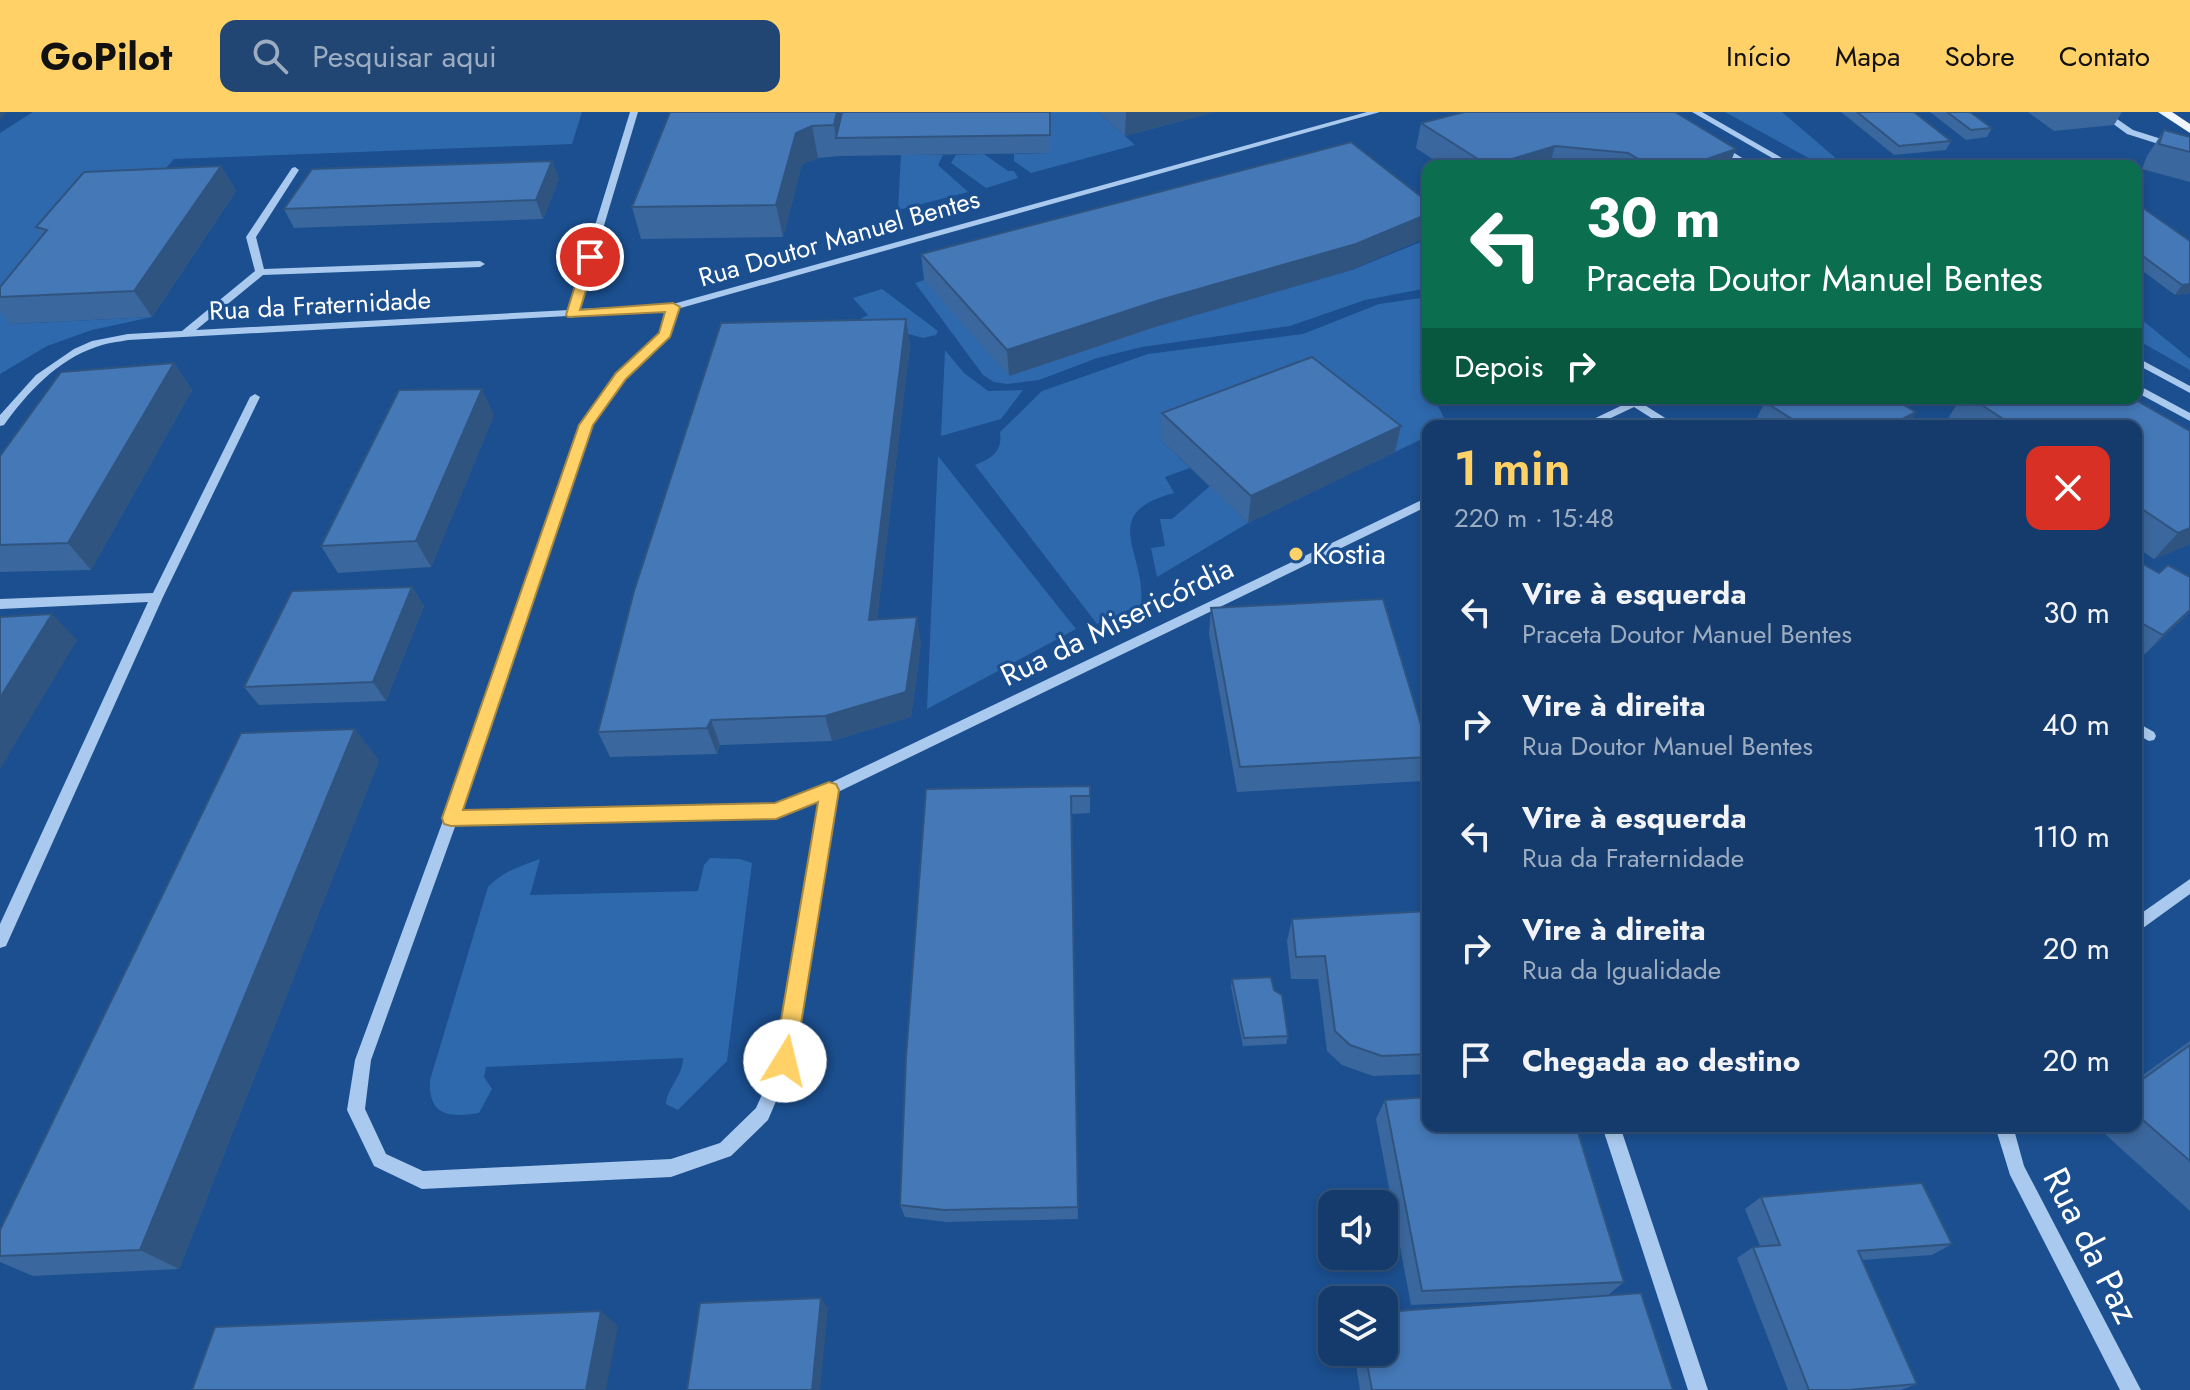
<!DOCTYPE html>
<html lang="pt">
<meta charset="utf-8">
<style>
:root{--surface:#143b6b;--page:#214673;--text:#f1f3f6;--muted:#9dadc1;--line:#33557e;--accent:#ffd166}
body{margin:0;font-family:Jost,sans-serif;background:var(--page);color:var(--text);height:100vh;display:flex;flex-direction:column;font-size:30px;white-space:nowrap}
*{box-sizing:border-box;margin:0}
p{font-size:26px;color:var(--muted)}
.icon{flex:none;width:44px;height:44px;fill:none;stroke:currentColor;stroke-width:2;stroke-linecap:round;stroke-linejoin:round}
.map{position:relative;flex:1;overflow:hidden}
.drawer{position:absolute;left:1422px;top:308px;width:720px;height:712px;display:flex;flex-direction:column;background:var(--surface);border-radius:16px;box-shadow:0 4px 12px #0003,0 0 0 2px var(--line)}
.drawer>*{flex:none}
.banner{position:absolute;left:1422px;top:48px;width:720px;height:244px;border-radius:16px;box-shadow:0 4px 12px #0003,0 0 0 2px var(--line);background:#0b6e4f;color:#fff;overflow:hidden}
.buttons{position:absolute;left:1318px;top:1078px;display:grid;gap:16px}
.buttons a{display:grid;place-items:center;width:80px;height:80px;border-radius:16px;background:var(--surface);box-shadow:0 4px 12px #0003,0 0 0 2px var(--line);font-size:40px}
.pin{position:absolute;display:grid;place-items:center;width:68px;height:68px;color:#fff;margin:-34px;border:4px solid #fff;border-radius:50%;box-shadow:0 2px 8px #0007}
.me{position:absolute;width:88px;margin:-44px;rotate:9deg;stroke-linejoin:round;filter:drop-shadow(0 0 6px #0008)}
.turn{display:flex;align-items:center;gap:28px;height:168px;padding:0 32px;font-size:36px}
.turn .icon{width:104px;height:104px;stroke-width:2.5}
.turn b{display:block;font-size:56px;line-height:68px}
.then{display:flex;align-items:center;height:76px;padding:0 32px;background:#0003;gap:16px;font-size:30px}
.round{display:grid;place-items:center;flex:none;width:84px;height:84px;border-radius:16px;background:var(--page)}
.overview{display:flex;align-items:center;justify-content:space-between;height:136px;padding:0 32px}
h1{font-size:48px;font-weight:600;line-height:60px;color:var(--accent)}
ul{padding:0;list-style:none}
li{display:flex;align-items:center;gap:24px;height:112px;padding:0 32px}
li div{flex:1}
li b{display:block;font-size:30px}
li em{font-style:normal}
header{display:flex;align-items:center;gap:48px;box-sizing:border-box;height:112px;padding:0 40px;background:var(--accent);color:#111}
header strong{font-size:38px}
nav{display:flex;gap:44px;margin-inline-start:auto;font-size:28px}
.search{width:560px;height:72px;background:var(--page);display:flex;align-items:center;gap:20px;box-sizing:border-box;padding:0 28px;border-radius:16px;color:var(--muted);font-size:30px}
.map>svg:first-child{display:block}
.green{fill:#2e69ad}
.lines{fill:none;stroke-linecap:round;stroke-linejoin:round}
.minor{fill:#a9c9ee;fill-rule:evenodd}
.major{fill:#f0f6ff;fill-rule:evenodd}
.wall{fill:#3a679d}
.shaded-wall{fill:#305480}
.building{fill:#4478b7;stroke:#305480;stroke-width:2}
.route{fill:#ffd166;stroke:#a68842;stroke-width:2}
.poi-dot{fill:#ffd166;stroke:#1b4f8f;stroke-width:3}
.labels{text-anchor:middle;stroke-width:6;stroke-linejoin:round;paint-order:stroke}
.far-street-label{font-size:26px;fill:#fff;stroke:#1b4f8f}
.poi-label{font-size:30px;fill:#fff;stroke:#1b4f8f;text-anchor:start}
.street-label{font-size:30px;fill:#fff;stroke:#1b4f8f}
.near-street-label{font-size:36px;fill:#fff;stroke:#1b4f8f}
</style>
<header>
<strong>GoPilot</strong>
<div class="search"><svg class="icon" aria-label="search" viewBox="0 0 24 24"><circle cx="10" cy="10" r="6"/><path d="M15 15l6 6"/></svg>Pesquisar aqui</div>
<nav><a>Início</a><a>Mapa</a><a>Sobre</a><a>Contato</a></nav>
</header>
<div class="map">
<svg width="2190" height="1278" viewBox="0 0 2190 1278">
<rect width="100%" height="100%" fill="#1b4f8f"/>
<!-- green -->
<g class="green">
<path d="M33,0H582L572,32L174,47L142,83L13,212L152,205L92,218L47,234L0,262V21Z"/>
<path d="M1026,0H1098L1135,33L1031,61L1014,49V42L1050,41Z"/>
<path d="M1725,0H1782L1845,54H1823Z"/>
<path d="M984,42L1008,59H1014L1018,66L986,76L951,51L956,43Z"/>
<path d="M901,43H943L938,53L968,80L898,98Z"/>
<path d="M1428,127V176L1365,188L1290,214L1142,235L1097,246L1039,268L1007,272L994,270L983,263L915,171L924,168L1158,214L1352,158Z"/>
<path d="M882,177L938,219L936,223L923,226L858,208L868,203L853,186Z"/>
<path d="M1428,185V255L1419,259L1428,275V286H1434L1448,314H1428V324L1395,340L1161,328L1190,356L1165,365L1174,381C1096,402 1147,441 1141,492L1097,512L975,353C991,347 1003,340 1000,320L1042,279L1148,242L1303,222L1379,192Z"/>
<path d="M2136,203L2190,247V258L2136,227Z"/>
<path d="M945,238L964,261L988,279L1023,278L1001,307L941,324Z"/>
<path d="M938,344L1076,517L927,597Z"/>
<path d="M1210,374L1248,411L1157,465L1151,436L1165,434L1160,407H1172Z"/>
<path d="M710,746L740,747L752,751L727,949L678,998L666,992C667,975 683,965 683,946L486,955L484,965L492,977L479,1001C449,1006 428,1004 430,968L488,775C502,760 520,754 540,747L530,783L698,779L704,753Z"/>
</g>
<g class="lines">
<!-- minor -->
<g class="minor">
<path d="M630,0H638L579,197L673,192L1367,0H1380L677,197L669,224L625,266L591,313L460,700L775,693L824,674L1428,385V394L836,681L793,949L768,1008L731,1044L671,1065L422,1077L374,1054L347,998L355,948L444,706L580,313L617,262L660,221L667,198L577,203L572,206L568,204L128,228C118,230 106,231 96,235C57,248 27,281 4,313L0,314V303L36,263L74,237L92,229L128,222L182,219L255,159L246,125L292,56L295,55L299,58L256,125L264,157L480,149L485,152L480,155L263,163L196,218L569,198ZM820,688L777,949L756,996L720,1031L671,1047L423,1059L386,1042L365,997L371,948L456,712L776,705Z"/>
<path d="M1692,0H1702L1796,54H1786Z"/>
<path d="M2097,0H2107L2133,18L2190,36V42L2127,22Z"/>
<path d="M1714,32H1720L1755,54H1745L1714,36Z"/>
<path d="M2136,245L2190,274V281L2136,252Z"/>
<path d="M2136,272L2190,301V309L2136,280Z"/>
<path d="M255,282L260,285L163,485L6,834L0,836V812L148,490L0,497V487L153,481L250,285Z"/>
<path d="M1635,287L1678,314H1664L1634,295L1594,314H1579Z"/>
<path d="M2136,610L2154,620L2156,624L2154,628L2149,629L2136,622Z"/>
<path d="M2190,767V782L2136,821V805Z"/>
<path d="M1602,1014H1620L1708,1278H1688Z"/>
<path d="M1995,1014H2013L2024,1054L2141,1278H2120L2010,1063Z"/>
</g>
<!-- major -->
<path class="major" d="M2158,0H2172L2190,12V21Z"/>
</g>
<!-- wall -->
<g class="wall">
<path d="M670,0H1050V41L839,44L818,46L802,52L783,125L641,127L632,95Z"/>
<path d="M1098,0H1215L1125,24Z"/>
<path d="M1841,0H1914L1951,29L1946,38L1894,43Z"/>
<path d="M1930,0H1970L1992,16L1987,25L1966,28Z"/>
<path d="M2028,0H2122L2114,13L2054,19Z"/>
<path d="M1421,11L1729,54H1443L1416,36Z"/>
<path d="M2164,18L2190,25V70L2142,57L2147,44Z"/>
<path d="M552,49L559,67L543,107L294,116L284,97Z"/>
<path d="M221,54L236,79L152,205L11,212L0,198V175L42,124L36,115Z"/>
<path d="M2136,91L2190,181L2175,183L2136,154Z"/>
<path d="M921,142L1351,158L1158,214L1009,264L924,168Z"/>
<path d="M906,207L910,233L877,507L921,531L911,605L832,629L720,633L717,642L610,645L598,620Z"/>
<path d="M174,251L192,278L91,458L0,460V344Z"/>
<path d="M1961,286H2132L2190,319V432L2154,447L2136,435V314H1955L1947,308Z"/>
<path d="M1765,290L1916,300L1907,314H1763L1755,309Z"/>
<path d="M1162,301L1401,314L1395,340L1248,411L1161,328Z"/>
<path d="M494,303L431,455L338,461L321,434Z"/>
<path d="M2136,448L2159,461L2190,465V500L2145,542L2136,536Z"/>
<path d="M412,475L424,494L386,589L259,593L244,575Z"/>
<path d="M1211,496L1428,636V652L1422,669L1237,680L1209,522Z"/>
<path d="M379,648L179,1157L33,1164L0,1150V1118Z"/>
<path d="M1090,674V701L1071,702L1078,1107L947,1110L905,1105L900,1093L926,677Z"/>
<path d="M1428,799V962L1373,964L1342,953L1327,939L1318,867H1291L1287,829L1292,807Z"/>
<path d="M1232,867L1274,878L1288,924L1286,932L1243,934L1231,875Z"/>
<path d="M2190,929V1099L2096,1014H2136V968Z"/>
<path d="M1385,988L1624,1170L1607,1184L1673,1278H1360L1354,1240H1384L1578,1186L1411,1193L1376,1007Z"/>
<path d="M1761,1085L1952,1132L1932,1143L1862,1148L1917,1272L1901,1278H1788L1737,1146L1753,1135L1760,1134L1745,1097Z"/>
</g>
<!-- shaded-wall -->
<g class="shaded-wall">
<path d="M0,0H7L0,8Z"/>
<path d="M837,0H848L836,26L834,13Z"/>
<path d="M1126,0H1215L1125,24Z"/>
<path d="M812,14L818,46L802,52L783,125L776,93L796,21Z"/>
<path d="M1555,34L1549,54H1490Z"/>
<path d="M1736,37L1729,54H1698L1707,47Z"/>
<path d="M552,49L559,67L543,107L536,88Z"/>
<path d="M221,54L236,79L152,205L134,179Z"/>
<path d="M1428,102V125L1351,158L1158,214L1009,264L1007,238Z"/>
<path d="M2190,172V181L2175,183L2182,173Z"/>
<path d="M906,207L910,233L874,534L869,508Z"/>
<path d="M174,251L192,278L91,458L68,431Z"/>
<path d="M482,277L494,303L431,455L416,429Z"/>
<path d="M1916,300L1907,314H1891Z"/>
<path d="M1401,314L1395,340L1248,411L1251,384Z"/>
<path d="M2190,416V432L2154,447L2178,421Z"/>
<path d="M412,475L424,494L386,589L373,570Z"/>
<path d="M2190,498V500L2145,542L2163,523Z"/>
<path d="M52,502L77,528L0,657V586Z"/>
<path d="M917,505L921,531L911,605L832,629L825,604Z"/>
<path d="M711,608L720,633L717,642L707,616Z"/>
<path d="M355,617L379,648L179,1157L140,1138Z"/>
<path d="M821,1186L828,1196L820,1278H812Z"/>
<path d="M601,1199L618,1214L606,1278H586Z"/>
</g>
<!-- building -->
<g class="building">
<path d="M670,0H837L834,13L812,14L796,21L776,93L632,95Z"/>
<path d="M842,0H1050V23L836,26Z"/>
<path d="M1464,0H1675L1736,37L1707,47L1709,50L1698,54H1650L1628,41L1555,34L1489,54L1421,11Z"/>
<path d="M1857,0H1914L1951,29L1899,34Z"/>
<path d="M1947,0H1970L1992,16L1971,18Z"/>
<path d="M2164,18L2190,25V40L2159,32Z"/>
<path d="M1351,30L1428,90V102L1356,132L1160,188L1007,238L921,142Z"/>
<path d="M552,49L536,88L284,97L312,57Z"/>
<path d="M221,54L134,179L0,185V175L47,118L36,115L84,60Z"/>
<path d="M2136,91L2190,129V172L2182,173L2136,139Z"/>
<path d="M906,207L869,508L917,505L906,580L825,604L711,608L707,616L598,620L634,479L721,211Z"/>
<path d="M1312,245L1401,314L1251,384L1162,301Z"/>
<path d="M174,251L68,431L0,433V344L61,260Z"/>
<path d="M482,277L416,429L321,434L399,278Z"/>
<path d="M1775,286H1891L1916,300L1891,313L1893,314H1803L1765,290Z"/>
<path d="M1971,286H2132L2190,319V416L2178,421L2136,393V314H2014Z"/>
<path d="M2136,448L2159,461L2168,453L2190,465V498L2163,523L2136,508Z"/>
<path d="M412,475L373,570L244,575L292,479Z"/>
<path d="M1383,487L1428,636V645L1240,655L1211,496Z"/>
<path d="M52,502L0,586V505Z"/>
<path d="M355,617L140,1138L0,1144V1118L241,621Z"/>
<path d="M1090,674V684H1071L1078,1095L944,1098L900,1093L906,945L926,677Z"/>
<path d="M1428,799V942L1382,944L1350,933L1335,919L1325,844L1296,845L1292,807Z"/>
<path d="M1271,865L1274,878L1282,883L1288,924L1244,926L1232,867Z"/>
<path d="M2190,933V1049L2136,1002V972Z"/>
<path d="M1428,985V1014H1576L1624,1170L1422,1179L1385,988Z"/>
<path d="M1922,1071L1952,1132L1858,1139L1917,1272L1848,1278H1809L1753,1135L1780,1133L1761,1085Z"/>
<path d="M1641,1181L1673,1278H1372L1365,1240H1384V1200Z"/>
<path d="M821,1186L812,1278H687L700,1191Z"/>
<path d="M601,1199L586,1278H192L215,1215Z"/>
</g>
<!-- route -->
<path class="route" d="M590,141L596,145L580,198L673,191L680,195L670,225L626,267L593,313L463,698L775,691L829,670L836,672L839,678L795,949L792,956L785,959L777,956L774,949L818,690L776,707L451,714L444,712L442,706L579,313L616,261L659,221L665,200L568,205L566,203L584,145Z"/>
<!-- markers -->
<circle class="poi-dot" cx="1296" cy="442" r="8"/>
<g class="labels">
<!-- far-street labels -->
<g class="far-street-label">
<text transform="translate(839 126) rotate(-16)" y="9">Rua Doutor Manuel Bentes</text>
<text transform="translate(320 193) rotate(-3)" y="9">Rua da Fraternidade</text>
</g>
<!-- poi labels -->
<g class="poi-label">
<text x="1312" y="452">Kostia</text>
</g>
<!-- street labels -->
<g class="street-label">
<text transform="translate(1117 510) rotate(-26)" y="10">Rua da Misericórdia</text>
</g>
<!-- near-street labels -->
<g class="near-street-label">
<text transform="translate(2092 1133) rotate(63)" y="13">Rua da Paz</text>
</g>
</g>
</svg>
<div class="buttons">
<a><svg class="icon" aria-label="sound" viewBox="0 0 24 24"><path d="M4 9h4l5-4v14l-5-4H4zM17 9q2 3 0 6"/></svg></a>
<a><svg class="icon" aria-label="layers" viewBox="0 0 24 24"><path d="M12 4l9 5-9 5-9-5zM3 14l9 5 9-5"/></svg></a>
</div>
<div class="pin" style="left:590px;top:145px;background:#d93025"><svg class="icon" aria-label="arrive" viewBox="0 0 24 24"><path d="M6 21V4h12l-3 4 3 4H6"/></svg></div>
<svg class="me" style="left:785px;top:949px" viewBox="-20 -20 40 40"><circle r="19" fill="#fff"/><path d="M0-13L10 11 0 6-10 11z" fill="#ffd166"/></svg>
<div class="banner">
<div class="turn"><svg class="icon" aria-label="left" viewBox="0 0 24 24"><path d="M17 20v-9H6M10 6l-5 5 5 5"/></svg><div><b>30 m</b>Praceta Doutor Manuel Bentes</div></div>
<div class="then">Depois<svg class="icon" aria-label="right" viewBox="0 0 24 24"><path d="M7 20v-9h11M14 6l5 5-5 5"/></svg></div>
</div>
<section class="drawer">
<div class="overview"><div><h1>1 min</h1><p>220 m · 15:48</p></div><a class="round" style="background:#d93025;color:#fff"><svg class="icon" aria-label="close" viewBox="0 0 24 24"><path d="M6 6l12 12M18 6L6 18"/></svg></a></div>
<ul>
<li><svg class="icon" aria-label="left" viewBox="0 0 24 24"><path d="M17 20v-9H6M10 6l-5 5 5 5"/></svg><div><b>Vire à esquerda</b><p>Praceta Doutor Manuel Bentes</p></div><em>30 m</em></li>
<li><svg class="icon" aria-label="right" viewBox="0 0 24 24"><path d="M7 20v-9h11M14 6l5 5-5 5"/></svg><div><b>Vire à direita</b><p>Rua Doutor Manuel Bentes</p></div><em>40 m</em></li>
<li><svg class="icon" aria-label="left" viewBox="0 0 24 24"><path d="M17 20v-9H6M10 6l-5 5 5 5"/></svg><div><b>Vire à esquerda</b><p>Rua da Fraternidade</p></div><em>110 m</em></li>
<li><svg class="icon" aria-label="right" viewBox="0 0 24 24"><path d="M7 20v-9h11M14 6l5 5-5 5"/></svg><div><b>Vire à direita</b><p>Rua da Igualidade</p></div><em>20 m</em></li>
<li><svg class="icon" aria-label="arrive" viewBox="0 0 24 24"><path d="M6 21V4h12l-3 4 3 4H6"/></svg><div><b>Chegada ao destino</b></div><em>20 m</em></li>
</ul>
</section>
</div>
